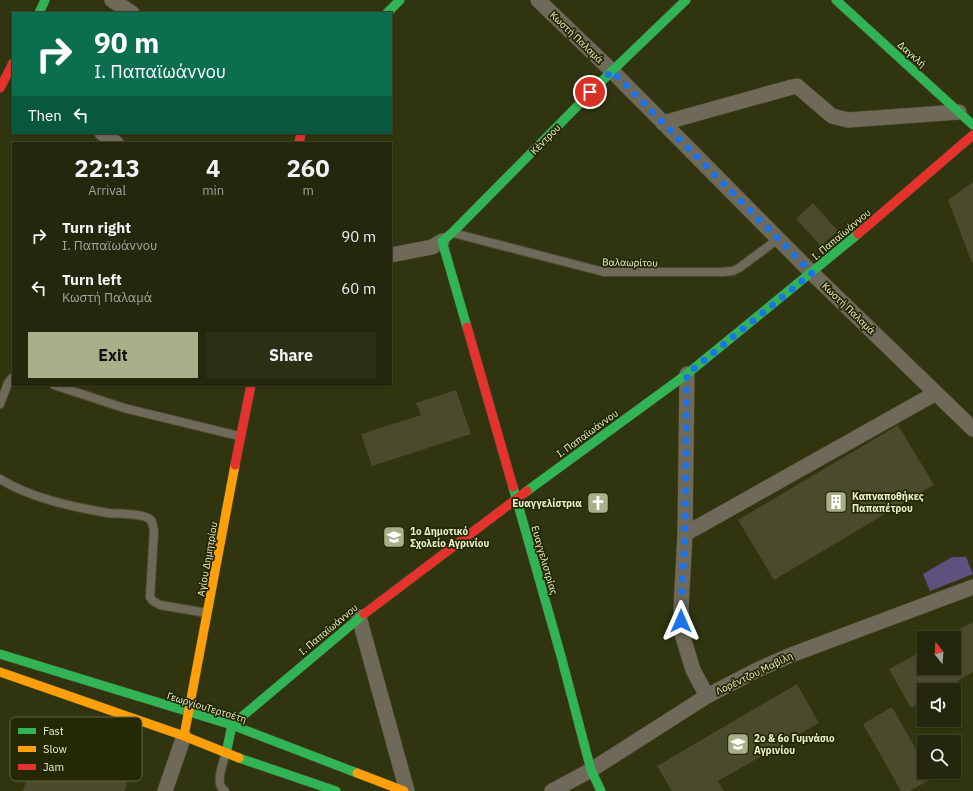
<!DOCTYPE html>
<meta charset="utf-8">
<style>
:root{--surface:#24270b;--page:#2c2f14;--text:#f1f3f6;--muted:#a3a59d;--line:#41442c;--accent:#a9af88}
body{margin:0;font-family:"IBM Plex Sans",sans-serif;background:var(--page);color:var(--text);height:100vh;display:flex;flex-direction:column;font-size:15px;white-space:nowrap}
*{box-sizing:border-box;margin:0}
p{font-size:13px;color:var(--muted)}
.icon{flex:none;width:22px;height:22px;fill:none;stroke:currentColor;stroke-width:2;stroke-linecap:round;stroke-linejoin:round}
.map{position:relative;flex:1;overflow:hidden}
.side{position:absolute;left:12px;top:142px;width:380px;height:244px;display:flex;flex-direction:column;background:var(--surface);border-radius:0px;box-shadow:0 1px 3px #0004,0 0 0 1px var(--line)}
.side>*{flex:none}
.banner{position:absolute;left:12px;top:12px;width:380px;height:122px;border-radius:0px;box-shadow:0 1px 3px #0004,0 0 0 1px var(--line);background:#0b6e4f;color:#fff;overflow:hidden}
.needle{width:26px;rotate:343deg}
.fabs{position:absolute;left:917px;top:631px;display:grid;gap:8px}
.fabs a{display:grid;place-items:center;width:44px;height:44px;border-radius:0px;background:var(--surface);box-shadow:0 1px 3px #0004,0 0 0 1px var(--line);font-size:20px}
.pin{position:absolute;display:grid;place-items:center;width:34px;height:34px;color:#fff;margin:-17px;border:2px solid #fff;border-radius:50%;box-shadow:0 1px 4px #0007}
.me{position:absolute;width:44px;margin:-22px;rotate:0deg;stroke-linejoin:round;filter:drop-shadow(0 0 3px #0008)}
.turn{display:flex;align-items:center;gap:14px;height:84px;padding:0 16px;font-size:18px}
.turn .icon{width:52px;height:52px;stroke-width:2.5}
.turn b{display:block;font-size:28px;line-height:34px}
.then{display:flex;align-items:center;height:38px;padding:0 16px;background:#0003;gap:8px;font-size:15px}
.eta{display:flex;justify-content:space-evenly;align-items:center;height:68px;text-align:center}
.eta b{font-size:24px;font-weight:800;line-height:28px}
.primary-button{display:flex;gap:8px;margin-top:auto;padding:8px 16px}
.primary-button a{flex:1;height:46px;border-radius:0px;background:var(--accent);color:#111;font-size:16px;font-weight:800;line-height:46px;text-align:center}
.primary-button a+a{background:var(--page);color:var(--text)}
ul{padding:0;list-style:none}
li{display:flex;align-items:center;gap:12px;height:52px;padding:0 16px}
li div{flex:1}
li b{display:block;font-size:15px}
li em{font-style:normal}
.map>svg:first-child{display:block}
.green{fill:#5e507f}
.building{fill:#4a4a2c}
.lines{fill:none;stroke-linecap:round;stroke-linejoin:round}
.lane-casing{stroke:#4b4f30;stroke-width:10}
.street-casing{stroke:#4b4f30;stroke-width:16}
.fast-casing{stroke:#4b4f30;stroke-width:10}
.slow-casing{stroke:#4b4f30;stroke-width:10}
.jam-casing{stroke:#4b4f30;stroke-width:10}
.lane{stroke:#6f6959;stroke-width:8}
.street{stroke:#6f6959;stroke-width:15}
.fast{stroke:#30b455;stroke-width:9}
.slow{stroke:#ff9f0a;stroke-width:9}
.jam{stroke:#e5322d;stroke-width:9}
.route{stroke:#1a73e8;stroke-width:7;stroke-dasharray:0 12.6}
.labels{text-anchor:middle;stroke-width:3.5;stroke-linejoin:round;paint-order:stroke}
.street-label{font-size:10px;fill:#eaf1c9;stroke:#242805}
.poi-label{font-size:10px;font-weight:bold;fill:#eaf1c9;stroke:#242805;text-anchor:start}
.key{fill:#242805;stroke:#5f6440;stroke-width:1}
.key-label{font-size:11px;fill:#eaf1c9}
</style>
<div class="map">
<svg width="973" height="791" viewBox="0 0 973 791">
<rect width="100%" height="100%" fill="#30340f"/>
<!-- green -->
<path class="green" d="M952,557H966L973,574L930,591L923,574Z"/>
<!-- building -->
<g class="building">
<path d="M973,182V262L972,263L948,200Z"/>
<path d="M813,203L838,231L821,246L796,219Z"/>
<path d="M456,390L471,434L372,466L361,434L421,415L416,403Z"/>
<path d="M898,425L934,485L774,580L738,520Z"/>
<path d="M973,622V672L942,690H924V700L911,708L889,669L924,650V668H954V632Z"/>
<path d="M797,684L819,723L718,781L724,791H672L657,766Z"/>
<path d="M892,707L924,763V772H929L933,778L910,791H901L863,724Z"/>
<path d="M36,745L50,749L45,765L77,758H88L97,761L104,766L107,773L128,778L125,791H23Z"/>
</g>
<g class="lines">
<!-- lane casing -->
<g class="lane-casing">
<g id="lane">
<path d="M453,233L604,272H723L733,271L739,268L778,239"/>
<path d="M54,385L124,408L239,436"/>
<path d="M0,404L8,383L13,377"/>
<path d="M0,479C30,498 73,507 108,513C119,514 139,513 148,518C153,520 153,526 154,531L150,597L153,601L160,605L207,613"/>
<path d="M225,791C214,784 223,765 225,755"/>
</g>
</g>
<!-- street casing -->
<g class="street-casing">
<g id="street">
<path d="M112,0L132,13"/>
<path d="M538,0L612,71L812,273L973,429"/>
<path d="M663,123L792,87L797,86L832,116L848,120L959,112"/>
<path d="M102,133L116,143"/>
<path d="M391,255L432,247L442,241"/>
<path d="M687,374L685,534L681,608L682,634L693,670L707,696"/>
<path d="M685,534L936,393"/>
<path d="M359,617L407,791"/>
<path d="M165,791L184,736"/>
<path d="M552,791L591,770L707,696L757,670L791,655L973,587"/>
</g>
</g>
<!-- fast casing -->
<g class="fast-casing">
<g id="fast">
<path d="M836,0L973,125"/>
<path d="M39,13L45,0"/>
<path d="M387,13L400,0"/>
<path d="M467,327L442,241L452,233L612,71L686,0"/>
<path d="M513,487L561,656L591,770L601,791"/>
<path d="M527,491L687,374L858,234"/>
<path d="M0,654L232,725L357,773"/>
<path d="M226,754L232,725L364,614"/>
<path d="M239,758L336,791"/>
</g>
</g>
<!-- slow casing -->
<g class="slow-casing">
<g id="slow">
<path d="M0,672L184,736L239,758"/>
<path d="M184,736L235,465"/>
<path d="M357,773L404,791"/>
</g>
</g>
<!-- jam casing -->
<g class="jam-casing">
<g id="jam">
<path d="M0,88L13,63"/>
<path d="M299,143L301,133"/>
<path d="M858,234L973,135"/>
<path d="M467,327L513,487"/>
<path d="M235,465L251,385"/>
<path d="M364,614L527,491"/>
</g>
</g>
<!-- lane -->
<use href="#lane" class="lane"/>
<!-- street -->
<use href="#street" class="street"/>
<!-- fast -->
<use href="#fast" class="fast"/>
<!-- slow -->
<use href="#slow" class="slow"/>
<!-- jam -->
<use href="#jam" class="jam"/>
</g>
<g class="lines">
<!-- route -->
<path class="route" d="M590,92L612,71L812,273L687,374L685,534L681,608V621"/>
</g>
<!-- icons -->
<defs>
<g id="building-square" transform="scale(1.15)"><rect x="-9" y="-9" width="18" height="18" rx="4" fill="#a9af88" stroke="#242805"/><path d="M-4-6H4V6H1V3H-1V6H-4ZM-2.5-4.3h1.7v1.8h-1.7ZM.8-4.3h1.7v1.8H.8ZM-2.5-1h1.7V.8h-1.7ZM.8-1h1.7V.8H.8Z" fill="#fff"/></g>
<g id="church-square" transform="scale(1.15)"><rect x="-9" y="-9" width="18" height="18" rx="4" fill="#a9af88" stroke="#242805"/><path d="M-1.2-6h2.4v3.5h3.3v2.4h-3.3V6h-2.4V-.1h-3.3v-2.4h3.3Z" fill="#fff"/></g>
<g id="school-square" transform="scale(1.15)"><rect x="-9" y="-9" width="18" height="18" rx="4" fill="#a9af88" stroke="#242805"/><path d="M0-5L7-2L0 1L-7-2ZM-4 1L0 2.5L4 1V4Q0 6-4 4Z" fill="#fff"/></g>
</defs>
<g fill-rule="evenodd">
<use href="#building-square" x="836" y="502"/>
<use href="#church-square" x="598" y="503"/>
<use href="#school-square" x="394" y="537"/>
<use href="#school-square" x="738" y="744"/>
</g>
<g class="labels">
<!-- street labels -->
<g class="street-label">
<text transform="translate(577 37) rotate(44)" y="4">Κωστή Παλαμά</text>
<text transform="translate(912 54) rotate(42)" y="4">Δαγκλή</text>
<text transform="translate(545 139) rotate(-46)" y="4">Κέντρου</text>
<text transform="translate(841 234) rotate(-40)" y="4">Ι. Παπαϊωάννου</text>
<text transform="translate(630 262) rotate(1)" y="4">Βαλαωρίτου</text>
<text transform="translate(849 308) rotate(44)" y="4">Κωστή Παλαμά</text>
<text transform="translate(587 433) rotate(-36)" y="4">Ι. Παπαϊωάννου</text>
<text transform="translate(207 559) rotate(-80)" y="4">Αγίου Δημητρίου</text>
<text transform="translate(545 560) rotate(74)" y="4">Ευαγγελιστρίας</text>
<text transform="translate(328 629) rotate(-40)" y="4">Ι. Παπαϊωάννου</text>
<text transform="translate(754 673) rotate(-26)" y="4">Λορέντζου Μαβίλη</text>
<text transform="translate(207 707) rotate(17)" y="4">ΓεωργίουΤερτσέτη</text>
</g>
<!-- poi labels -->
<g class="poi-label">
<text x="852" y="500">Καπναποθήκες<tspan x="852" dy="12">Παπαπέτρου</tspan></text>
<text x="582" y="507" text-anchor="end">Ευαγγελίστρια</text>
<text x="410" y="535">1ο Δημοτικό<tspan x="410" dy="12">Σχολείο Αγρινίου</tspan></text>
<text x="754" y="742">2ο &amp; 6ο Γυμνάσιο<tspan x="754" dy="12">Αγρινίου</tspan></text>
</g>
</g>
<!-- legend -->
<rect x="10" y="717" width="132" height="64" rx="6" class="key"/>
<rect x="18" y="728" width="18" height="6" fill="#30b455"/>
<rect x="18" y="746" width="18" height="6" fill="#ff9f0a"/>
<rect x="18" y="764" width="18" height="6" fill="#e5322d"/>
<g class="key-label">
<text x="43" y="735">Fast</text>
<text x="43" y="753">Slow</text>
<text x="43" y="771">Jam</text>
</g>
</svg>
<div class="fabs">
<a><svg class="needle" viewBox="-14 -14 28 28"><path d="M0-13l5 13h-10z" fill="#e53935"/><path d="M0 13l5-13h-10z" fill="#a3a59d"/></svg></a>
<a><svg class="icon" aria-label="sound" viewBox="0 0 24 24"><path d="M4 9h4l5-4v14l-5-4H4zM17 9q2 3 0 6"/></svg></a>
<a><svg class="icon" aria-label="search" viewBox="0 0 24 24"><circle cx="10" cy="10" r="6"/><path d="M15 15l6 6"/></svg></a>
</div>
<div class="pin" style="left:590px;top:92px;background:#d93025"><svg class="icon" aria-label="arrive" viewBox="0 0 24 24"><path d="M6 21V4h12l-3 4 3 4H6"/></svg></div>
<svg class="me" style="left:681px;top:621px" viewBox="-20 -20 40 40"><path d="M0-17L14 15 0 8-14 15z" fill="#1a73e8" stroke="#fff" stroke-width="4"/></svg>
<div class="banner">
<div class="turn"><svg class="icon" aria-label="right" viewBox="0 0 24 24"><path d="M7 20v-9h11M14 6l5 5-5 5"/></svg><div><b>90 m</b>Ι. Παπαϊωάννου</div></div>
<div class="then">Then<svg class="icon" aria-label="left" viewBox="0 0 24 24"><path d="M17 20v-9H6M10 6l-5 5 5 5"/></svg></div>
</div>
<section class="side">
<div class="eta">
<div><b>22:13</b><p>Arrival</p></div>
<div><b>4</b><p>min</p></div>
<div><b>260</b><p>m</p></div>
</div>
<ul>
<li><svg class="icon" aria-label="right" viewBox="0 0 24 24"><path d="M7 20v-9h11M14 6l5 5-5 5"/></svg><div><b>Turn right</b><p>Ι. Παπαϊωάννου</p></div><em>90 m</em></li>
<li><svg class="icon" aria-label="left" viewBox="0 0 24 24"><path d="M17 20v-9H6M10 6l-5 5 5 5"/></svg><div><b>Turn left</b><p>Κωστή Παλαμά</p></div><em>60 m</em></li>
</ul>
<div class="primary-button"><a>Exit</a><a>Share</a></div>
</section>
</div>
